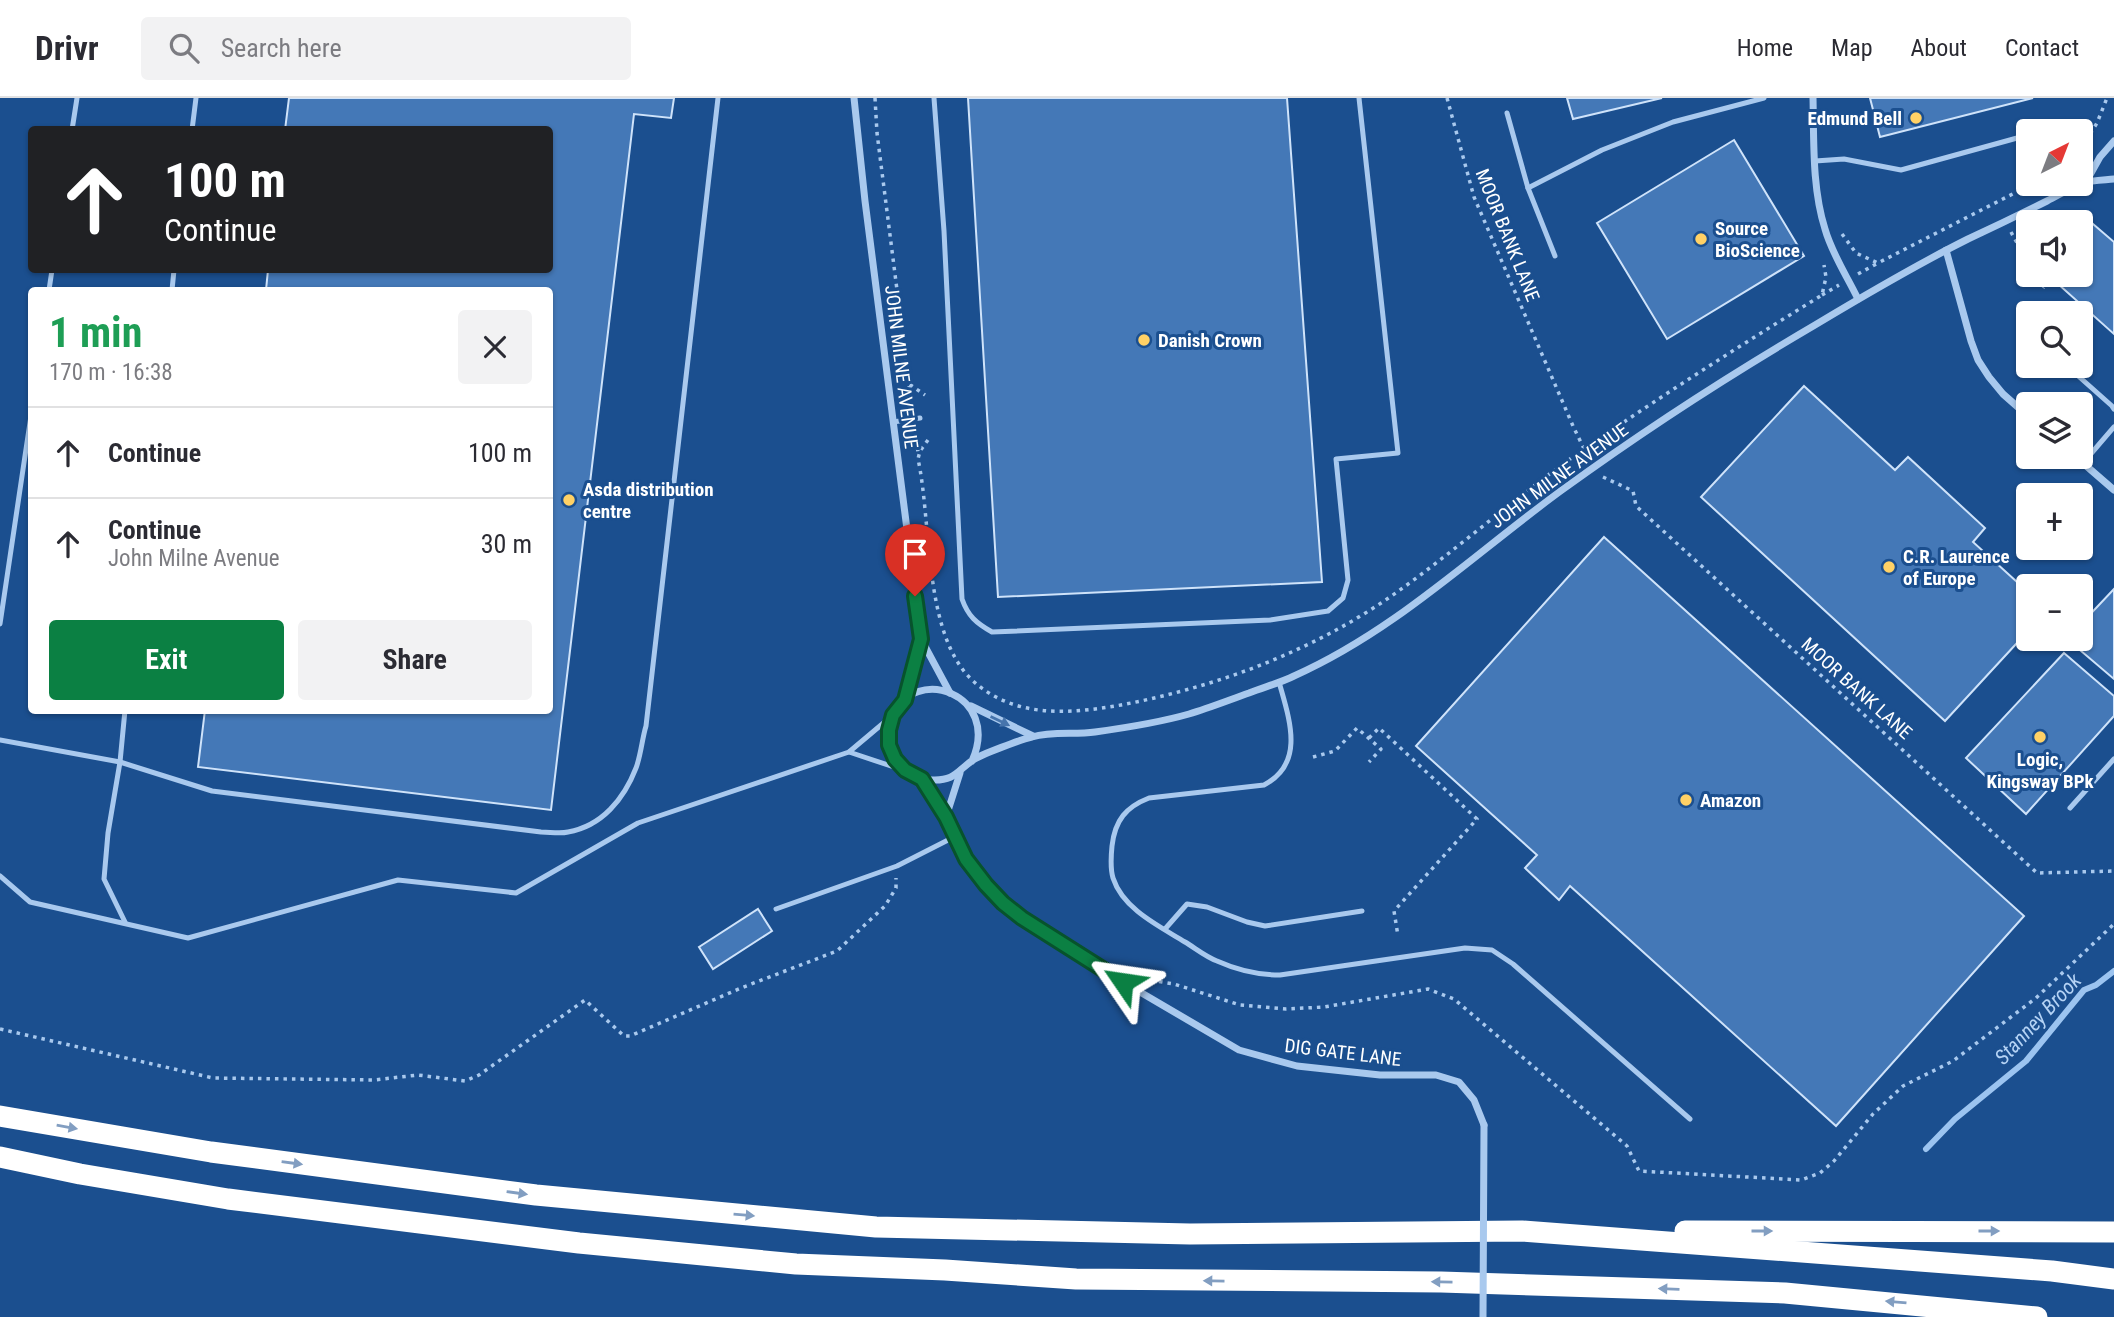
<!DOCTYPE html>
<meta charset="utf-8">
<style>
:root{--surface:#fff;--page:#f2f2f3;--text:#2b2b33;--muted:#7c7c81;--line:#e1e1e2;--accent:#0b8043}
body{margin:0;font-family:"Roboto Condensed",sans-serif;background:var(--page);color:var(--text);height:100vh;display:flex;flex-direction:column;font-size:26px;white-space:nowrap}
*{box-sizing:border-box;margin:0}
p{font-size:23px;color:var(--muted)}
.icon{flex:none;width:38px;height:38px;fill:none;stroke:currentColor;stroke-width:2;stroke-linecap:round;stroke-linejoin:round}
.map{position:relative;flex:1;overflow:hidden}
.sheet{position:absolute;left:28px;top:189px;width:525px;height:427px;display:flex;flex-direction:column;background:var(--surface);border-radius:7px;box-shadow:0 2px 5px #0004}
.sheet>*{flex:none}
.banner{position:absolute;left:28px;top:28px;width:525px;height:147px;border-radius:7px;box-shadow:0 2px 5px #0004;background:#202124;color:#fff;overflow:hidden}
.needle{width:46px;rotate:42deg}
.buttons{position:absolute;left:2016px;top:21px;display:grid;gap:14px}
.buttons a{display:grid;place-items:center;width:77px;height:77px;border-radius:7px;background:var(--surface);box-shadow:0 2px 5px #0004;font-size:35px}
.pin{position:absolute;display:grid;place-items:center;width:60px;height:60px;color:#fff;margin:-72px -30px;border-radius:50% 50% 50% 0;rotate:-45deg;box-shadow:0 0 7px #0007}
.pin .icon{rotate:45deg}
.me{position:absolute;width:77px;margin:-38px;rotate:302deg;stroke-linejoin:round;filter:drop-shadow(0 0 5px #0008)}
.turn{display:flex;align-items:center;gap:24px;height:147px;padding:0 21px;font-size:32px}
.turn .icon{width:91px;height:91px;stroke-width:2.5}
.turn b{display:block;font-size:49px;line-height:60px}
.round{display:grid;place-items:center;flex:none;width:74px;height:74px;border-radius:7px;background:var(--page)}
.summary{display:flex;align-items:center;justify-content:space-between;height:119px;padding:0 21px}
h1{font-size:42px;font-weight:700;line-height:52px;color:#1e9e55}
.primary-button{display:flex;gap:14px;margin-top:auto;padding:14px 21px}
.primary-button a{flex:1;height:80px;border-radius:7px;background:var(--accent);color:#fff;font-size:28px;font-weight:700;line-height:80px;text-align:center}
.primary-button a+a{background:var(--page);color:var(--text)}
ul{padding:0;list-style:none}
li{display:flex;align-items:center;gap:21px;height:91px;padding:0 21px;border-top:2px solid var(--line)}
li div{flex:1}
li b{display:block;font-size:26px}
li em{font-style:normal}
header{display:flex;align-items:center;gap:42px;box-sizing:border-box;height:98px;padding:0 35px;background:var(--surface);border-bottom:2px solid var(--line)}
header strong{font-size:33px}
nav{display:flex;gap:38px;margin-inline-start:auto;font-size:24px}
.search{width:490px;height:63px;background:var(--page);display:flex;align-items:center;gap:18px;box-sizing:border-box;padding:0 24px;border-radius:7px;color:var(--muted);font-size:26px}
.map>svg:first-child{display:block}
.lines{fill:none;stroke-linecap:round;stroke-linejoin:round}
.stream{stroke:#9cc4f0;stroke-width:6}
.building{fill:#4478b7;stroke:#cfe3fa;stroke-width:2}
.path{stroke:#a9c9ee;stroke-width:3.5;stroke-dasharray:3.5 5;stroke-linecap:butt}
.service{stroke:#a9c9ee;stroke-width:5}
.minor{stroke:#a9c9ee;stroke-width:7}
.motorway{stroke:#fff;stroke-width:21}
.minor-bridge{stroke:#a9c9ee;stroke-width:7}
.oneway{fill:#4674ac}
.oneway2{fill:#829ec1}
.route-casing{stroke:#07532c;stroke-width:18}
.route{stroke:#0b8043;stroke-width:12}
.poi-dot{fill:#ffd166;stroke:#1b4f8f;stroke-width:2.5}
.labels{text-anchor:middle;stroke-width:6;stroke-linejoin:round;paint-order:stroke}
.poi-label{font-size:19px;font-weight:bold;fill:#fff;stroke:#1b4f8f;text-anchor:start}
.street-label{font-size:19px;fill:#fff;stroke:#1b4f8f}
.water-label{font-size:21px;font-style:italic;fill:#b5d3f5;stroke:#1b4f8f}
</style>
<header>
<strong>Drivr</strong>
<div class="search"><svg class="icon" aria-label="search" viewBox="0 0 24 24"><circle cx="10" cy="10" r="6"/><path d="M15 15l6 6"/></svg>Search here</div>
<nav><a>Home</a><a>Map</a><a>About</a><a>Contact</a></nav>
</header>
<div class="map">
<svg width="2114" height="1219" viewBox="0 0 2114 1219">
<rect width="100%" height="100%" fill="#1b4f8f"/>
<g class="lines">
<!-- stream -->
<path class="stream" d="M1926,1051L1955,1021L2026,963L2084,892L2096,887L2114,873"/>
</g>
<!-- building -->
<g class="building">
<path d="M289,0H674L671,20L634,16L551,712L198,669L205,612H550V192H266L268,172H550V32H285Z"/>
<path d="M968,0H1287L1322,484L998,499Z"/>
<path d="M1567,0H1662L1573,21Z"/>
<path d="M1870,0H2033L1880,39Z"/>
<path d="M1734,42L1804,158L1667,241L1597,125Z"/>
<path d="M2093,126L2114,144V236L2048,177H2081V140Z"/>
<path d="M1804,288L1895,372L1908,359L1985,430L1973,444L2028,494V533L1945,623L1701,399Z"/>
<path d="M1604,439L2024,818L1836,1028L1570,788L1559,802L1525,770L1537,757L1416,648Z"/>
<path d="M2114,491V581L2067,541H2081V526Z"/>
<path d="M2064,555L2114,598V618L2026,716L1966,660Z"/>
<path d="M758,811L772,833L713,871L699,849Z"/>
</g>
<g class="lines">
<!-- path -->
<g class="path">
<path d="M875,0L877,35L909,286L925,297"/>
<path d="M1447,0L1474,99L1573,328L1588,359"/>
<path d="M2081,50L2097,25L2107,0"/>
<path d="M2011,134L2028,165"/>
<path d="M1842,136L1856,155L1878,165L2032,86"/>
<path d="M1858,176L1878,165"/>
<path d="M2041,177L2048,183L2043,190"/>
<path d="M1822,197L1839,187"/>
<path d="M909,288L912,308"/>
<path d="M915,333L918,354"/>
<path d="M928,342L920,353L918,361C932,425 923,535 972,582C1014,621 1070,616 1121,607C1216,589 1310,554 1390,499C1456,453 1516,398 1583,352C1661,298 1741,247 1822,197L1826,179L1824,167"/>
<path d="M1603,379L1633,393L1636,408L2037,775L2114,773"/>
<path d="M1369,640L1379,630L1477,721L1394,813L1398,838"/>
<path d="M1313,659L1335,653L1357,630L1381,651L1369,664"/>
<path d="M1151,885L1156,883L1174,886L1240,907L1286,911L1324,909L1428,891L1454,901L1627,1048L1639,1073L1801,1082L1820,1075L1834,1063L1873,1016L1903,988L1953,963L2036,900L2114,826"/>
<path d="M0,931L213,980L374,982L418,977L465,983L479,977L585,902L624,938H630L741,890L837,853L885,808L896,790V780"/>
</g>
<!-- service -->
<g class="service">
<path d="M934,0L944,133L962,501C968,518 976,525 992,534L1270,522L1328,513L1343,500L1348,482L1336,361L1398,355L1359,0"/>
<path d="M1507,15L1528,90L1555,158"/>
<path d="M72,32L77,0"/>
<path d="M192,32L196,0"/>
<path d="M2041,33L2044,32"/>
<path d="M1815,63L1844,61L1901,72L2028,37"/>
<path d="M1528,90L1602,52L1673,24L1764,0"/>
<path d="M49,192L52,172"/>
<path d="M172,192L174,172"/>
<path d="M2067,268L2112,308L2114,311"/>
<path d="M893,324L920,320"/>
<path d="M2083,365L2114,329"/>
<path d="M0,526L32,311"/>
<path d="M1279,584C1289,620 1306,665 1264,687L1149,700C1126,709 1115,722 1112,748C1111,758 1110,770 1113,780C1123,811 1159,828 1185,844C1195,850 1206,859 1217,863C1237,872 1258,877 1280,877L1465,850L1492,852L1513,866L1690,1021"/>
<path d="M0,642L120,664L212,693L541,734C550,734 560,736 568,734C602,728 624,701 636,670C641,657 642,641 646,628L718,0"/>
<path d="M849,654L903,672"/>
<path d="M2070,710L2114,661"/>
<path d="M0,778L30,804L188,840L398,782L516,795L638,725L849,654L893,617"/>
<path d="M776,811L897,768L954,739"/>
<path d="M125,824L104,781L108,735L120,664L125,612"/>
<path d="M1165,831L1187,806L1207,809L1247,824L1265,828L1362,813"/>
</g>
<!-- minor -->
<g class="minor">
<path d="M854,0L865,103L921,541L950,595"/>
<path d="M1813,0C1814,43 1812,90 1825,131C1832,156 1847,178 1858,201"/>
<path d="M2086,84L2100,59L2114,43"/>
<path d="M1946,152L1971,243L1978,262L1989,279L2003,296L2028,318"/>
<path d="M2076,359L2114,392"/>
<path d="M905,601L921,542"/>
<path d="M971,608L1033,638"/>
<path d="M972,663C1002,596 914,565 892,619C881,648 900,681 932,682C955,683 957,673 973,662C980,657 1022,641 1032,639C1052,633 1075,637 1095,634C1124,630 1161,624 1189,616C1209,610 1229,602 1249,595C1264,589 1280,585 1294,578C1395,533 1474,456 1562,392C1643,333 1728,278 1815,227C1865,197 1916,167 1968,141C1994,129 2021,116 2047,103C2059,97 2070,90 2083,85C2092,82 2104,82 2114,81"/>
<path d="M922,681L946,719L960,675"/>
<path d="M946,719L966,761L986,787L1003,805L1022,820L1111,877L1239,952L1297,968L1380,977H1436L1459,984L1474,1002L1484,1027"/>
</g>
<!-- motorway -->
<g class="motorway">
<path d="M0,1018L211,1054L536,1097L876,1129L1190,1136L1522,1133L2052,1173L2114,1181"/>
<path d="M0,1059L80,1076L228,1101L579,1145L796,1166L945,1172L1076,1181L1441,1184L1785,1195L2037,1219"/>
<path d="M1685,1133L2114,1134"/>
</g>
<!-- minor-bridge -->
<path class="minor-bridge" d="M1483,1219L1484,1027"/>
</g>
<!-- one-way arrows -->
<defs><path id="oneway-solid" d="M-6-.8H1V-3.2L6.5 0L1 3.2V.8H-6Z" transform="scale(1.75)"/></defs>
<use class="oneway" href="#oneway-solid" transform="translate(1000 623) rotate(26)"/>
<g class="oneway2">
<use href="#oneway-solid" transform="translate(67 1029) rotate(10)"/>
<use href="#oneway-solid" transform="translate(292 1065) rotate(8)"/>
<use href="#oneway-solid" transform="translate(517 1095) rotate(8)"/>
<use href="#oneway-solid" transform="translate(744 1117) rotate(5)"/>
<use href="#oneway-solid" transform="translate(1762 1133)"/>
<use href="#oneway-solid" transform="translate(1989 1133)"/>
<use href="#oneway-solid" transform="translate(1214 1183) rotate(-179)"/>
<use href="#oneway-solid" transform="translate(1442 1184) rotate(-179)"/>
<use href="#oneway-solid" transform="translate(1669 1191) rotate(-178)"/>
<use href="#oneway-solid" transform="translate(1896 1204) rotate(-175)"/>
</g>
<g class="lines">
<!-- route casing -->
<g class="route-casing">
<path id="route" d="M915,498L921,541L905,602L893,617L889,632V647L895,661L905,672L922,681L946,719L966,761L986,787L1003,805L1022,820L1123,884"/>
</g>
<!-- route -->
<use href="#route" class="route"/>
</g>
<!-- markers -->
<g class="poi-dot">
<circle cx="1916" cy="20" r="7"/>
<circle cx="1701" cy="141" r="7"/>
<circle cx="1144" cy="242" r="7"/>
<circle cx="569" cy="402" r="7"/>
<circle cx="1889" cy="469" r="7"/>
<circle cx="2040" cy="639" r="7"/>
<circle cx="1686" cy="702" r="7"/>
</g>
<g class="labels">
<!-- poi labels -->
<g class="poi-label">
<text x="1902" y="27" text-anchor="end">Edmund Bell</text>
<text x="1715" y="137">Source<tspan x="1715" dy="22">BioScience</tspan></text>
<text x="1158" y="249">Danish Crown</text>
<text x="583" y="398">Asda distribution<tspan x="583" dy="22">centre</tspan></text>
<text x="1903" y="465">C.R. Laurence<tspan x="1903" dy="22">of Europe</tspan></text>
<text x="2040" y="668" text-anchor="middle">Logic,<tspan x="2040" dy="22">Kingsway BPk</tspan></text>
<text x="1700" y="709">Amazon</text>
</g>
<!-- street labels -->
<g class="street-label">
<text transform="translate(1508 137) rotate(68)" y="7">MOOR BANK LANE</text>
<text transform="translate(902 269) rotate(83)" y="7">JOHN MILNE AVENUE</text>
<text transform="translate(1559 377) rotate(-36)" y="7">JOHN MILNE AVENUE</text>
<text transform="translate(1857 590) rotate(42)" y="7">MOOR BANK LANE</text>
<text transform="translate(1343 954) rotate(7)" y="7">DIG GATE LANE</text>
</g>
<!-- water labels -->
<g class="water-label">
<text transform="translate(2038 921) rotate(-47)" y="7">Stanney Brook</text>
</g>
</g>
</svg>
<div class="buttons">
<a><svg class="needle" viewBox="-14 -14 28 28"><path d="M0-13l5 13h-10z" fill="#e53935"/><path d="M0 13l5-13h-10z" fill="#7c7c81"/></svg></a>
<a><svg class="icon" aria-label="sound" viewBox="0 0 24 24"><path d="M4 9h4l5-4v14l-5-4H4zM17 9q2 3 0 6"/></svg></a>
<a><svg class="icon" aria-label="search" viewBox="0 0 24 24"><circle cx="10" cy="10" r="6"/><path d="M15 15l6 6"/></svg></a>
<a><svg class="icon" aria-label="layers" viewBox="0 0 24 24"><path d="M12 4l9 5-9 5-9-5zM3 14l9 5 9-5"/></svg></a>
<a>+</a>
<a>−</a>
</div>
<div class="pin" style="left:915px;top:498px;background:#d93025"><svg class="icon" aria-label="arrive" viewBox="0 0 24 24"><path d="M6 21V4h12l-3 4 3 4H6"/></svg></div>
<svg class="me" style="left:1123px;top:884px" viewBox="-20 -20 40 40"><path d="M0-17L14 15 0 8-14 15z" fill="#0b8043" stroke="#fff" stroke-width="4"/></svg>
<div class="banner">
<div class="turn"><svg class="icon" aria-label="ahead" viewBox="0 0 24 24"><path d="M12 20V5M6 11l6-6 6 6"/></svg><div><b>100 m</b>Continue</div></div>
</div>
<section class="sheet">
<div class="summary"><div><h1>1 min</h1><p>170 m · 16:38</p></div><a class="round"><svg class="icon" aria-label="close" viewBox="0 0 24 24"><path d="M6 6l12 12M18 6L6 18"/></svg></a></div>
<ul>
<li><svg class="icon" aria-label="ahead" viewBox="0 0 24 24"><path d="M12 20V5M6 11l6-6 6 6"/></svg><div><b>Continue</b></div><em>100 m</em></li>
<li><svg class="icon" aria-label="ahead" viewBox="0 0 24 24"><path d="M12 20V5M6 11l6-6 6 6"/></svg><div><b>Continue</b><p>John Milne Avenue</p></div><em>30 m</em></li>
</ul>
<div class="primary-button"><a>Exit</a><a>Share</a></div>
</section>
</div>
